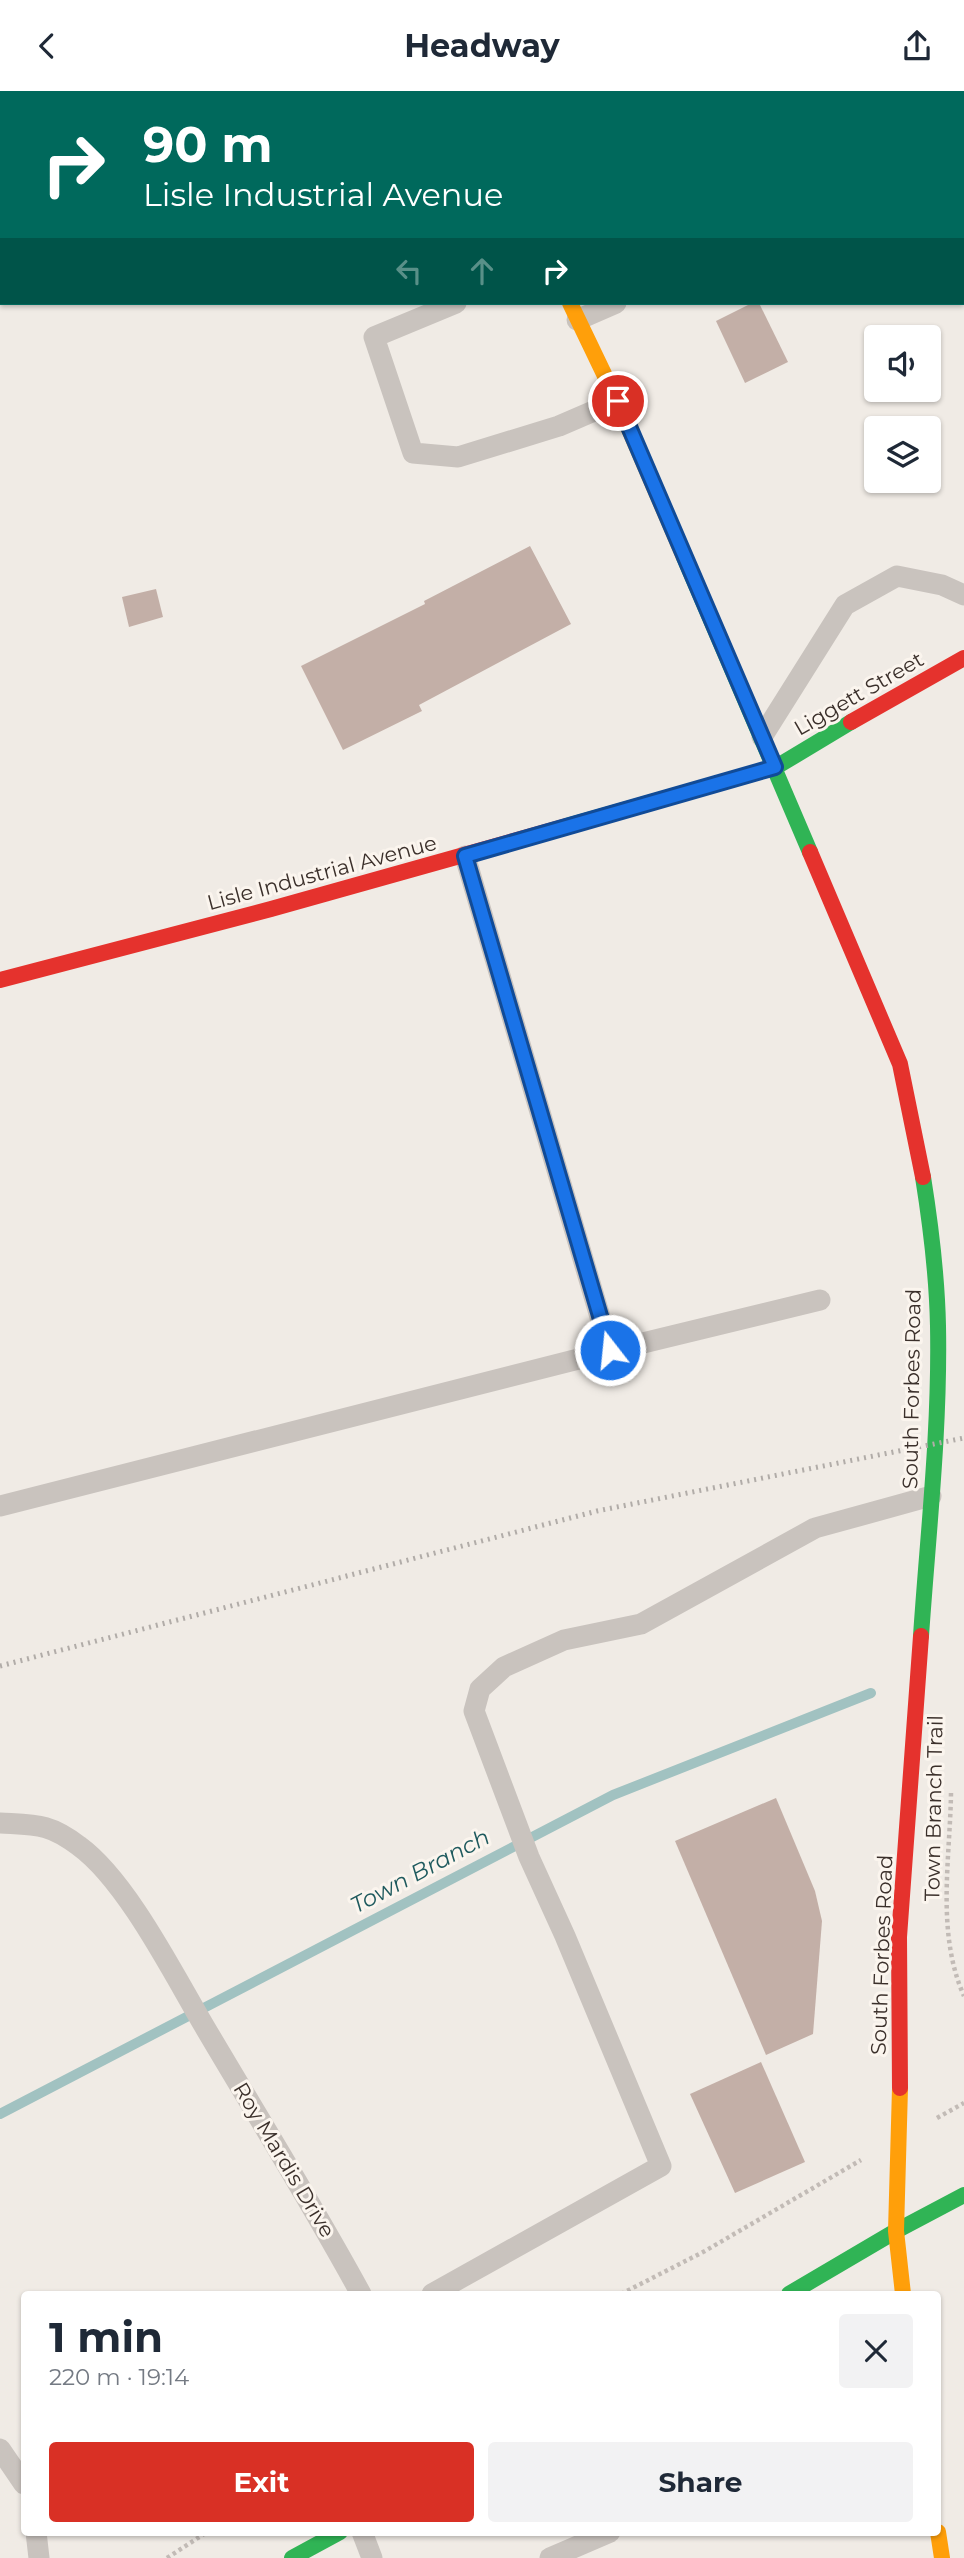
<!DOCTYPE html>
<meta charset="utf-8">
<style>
:root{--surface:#fff;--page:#f2f2f3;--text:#1f2937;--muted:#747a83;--accent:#d93025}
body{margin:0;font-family:Montserrat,sans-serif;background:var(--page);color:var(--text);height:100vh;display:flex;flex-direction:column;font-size:26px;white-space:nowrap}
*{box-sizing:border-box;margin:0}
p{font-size:23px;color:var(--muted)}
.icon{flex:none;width:38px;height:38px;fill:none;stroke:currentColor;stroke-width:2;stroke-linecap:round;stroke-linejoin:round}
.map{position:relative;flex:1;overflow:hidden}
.drawer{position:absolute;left:21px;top:2200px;width:920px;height:245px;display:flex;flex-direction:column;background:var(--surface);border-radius:7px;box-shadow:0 2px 5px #0004}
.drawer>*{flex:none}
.hud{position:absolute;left:0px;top:0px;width:964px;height:214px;box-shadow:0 2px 5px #0004;background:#00695c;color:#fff;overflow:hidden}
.tools{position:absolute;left:864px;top:234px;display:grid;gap:14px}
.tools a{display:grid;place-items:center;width:77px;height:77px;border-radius:7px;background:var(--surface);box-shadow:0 2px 5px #0004;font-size:35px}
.pin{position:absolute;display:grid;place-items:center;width:60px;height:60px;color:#fff;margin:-30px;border:4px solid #fff;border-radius:50%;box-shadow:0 2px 7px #0007}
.me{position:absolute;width:77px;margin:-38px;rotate:344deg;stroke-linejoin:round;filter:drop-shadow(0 0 5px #0008)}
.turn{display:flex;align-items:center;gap:24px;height:147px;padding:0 28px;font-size:32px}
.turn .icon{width:91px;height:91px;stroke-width:2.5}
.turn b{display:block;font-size:49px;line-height:60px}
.lanes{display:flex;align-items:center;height:66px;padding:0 28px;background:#0003;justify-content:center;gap:35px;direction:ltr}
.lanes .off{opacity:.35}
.round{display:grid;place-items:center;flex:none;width:74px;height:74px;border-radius:7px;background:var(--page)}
.head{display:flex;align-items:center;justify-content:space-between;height:119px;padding:0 28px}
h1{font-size:42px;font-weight:700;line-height:52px}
.primary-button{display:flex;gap:14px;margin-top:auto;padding:14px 28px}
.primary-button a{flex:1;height:80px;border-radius:7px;background:var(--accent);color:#fff;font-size:28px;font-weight:700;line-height:80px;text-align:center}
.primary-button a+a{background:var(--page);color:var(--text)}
header{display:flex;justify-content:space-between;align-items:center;height:91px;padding:0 28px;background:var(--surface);font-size:32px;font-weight:700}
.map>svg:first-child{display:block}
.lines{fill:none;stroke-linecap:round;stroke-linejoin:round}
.stream{stroke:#a1c2c1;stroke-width:10}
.building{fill:#c3afa7}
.path{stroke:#c2bbb6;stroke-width:4.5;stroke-dasharray:3.5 3.5;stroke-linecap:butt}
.lane{stroke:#c9c3be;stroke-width:21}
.fast{stroke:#30b455;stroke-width:16}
.slow{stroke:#ff9f0a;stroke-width:16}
.jam{stroke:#e5322d;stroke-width:16}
.rail{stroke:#b1aca8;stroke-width:5;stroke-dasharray:2 5;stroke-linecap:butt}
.route-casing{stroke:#114b97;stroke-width:18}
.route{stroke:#1a73e8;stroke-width:12}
.labels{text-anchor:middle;stroke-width:6;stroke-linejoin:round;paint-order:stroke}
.street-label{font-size:21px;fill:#3b302b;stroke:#fbf5ee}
.water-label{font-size:23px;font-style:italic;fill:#1f5a5e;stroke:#fbf5ee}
</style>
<header><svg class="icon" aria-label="back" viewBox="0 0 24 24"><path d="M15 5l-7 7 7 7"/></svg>Headway<svg class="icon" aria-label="share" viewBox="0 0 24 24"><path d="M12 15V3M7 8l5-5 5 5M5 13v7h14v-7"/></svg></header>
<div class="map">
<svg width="964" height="2467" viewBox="0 0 964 2467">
<rect width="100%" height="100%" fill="#f0ebe5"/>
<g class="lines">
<!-- stream -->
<path class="stream" d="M0,2023L613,1704L871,1602"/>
</g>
<!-- building -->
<g class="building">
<path d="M752,212H759L788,271L745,292L716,230Z"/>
<path d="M530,455L571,533L419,614L422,620L343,659L301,575L425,513L424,510Z"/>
<path d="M156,498L163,526L129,536L122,506Z"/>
<path d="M776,1707L815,1800L822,1830L813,1943L766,1964L675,1750Z"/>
<path d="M761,1971L805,2071L735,2102L690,2003Z"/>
</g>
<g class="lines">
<!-- path -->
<g class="path">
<path d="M951,1702C950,1769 936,1842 964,1905"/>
<path d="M937,2027L964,2012"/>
<path d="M621,2203L705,2160L861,2069"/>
<path d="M167,2467L207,2441"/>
</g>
<!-- lane -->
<g class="lane">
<path d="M585,0L586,2"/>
<path d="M962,8L964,16"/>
<path d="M456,212L374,246L413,362L458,366L559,335L617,310"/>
<path d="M577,229L616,212"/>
<path d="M762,646L845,514L897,485L942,494L964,504"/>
<path d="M465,765L610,1260"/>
<path d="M0,1415L610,1260L820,1209"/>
<path d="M0,1732C36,1734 49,1732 79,1755C126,1789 173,1882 203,1933C256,2023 311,2111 361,2203"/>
<path d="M432,2203L661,2075L565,1845L529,1766L474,1620L480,1598L504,1576L564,1549L641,1533L815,1437L931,1405"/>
<path d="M0,2358L24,2393"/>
<path d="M36,2441L39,2467"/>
<path d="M362,2441L372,2467"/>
<path d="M550,2467L610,2441"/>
</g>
<!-- fast -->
<g class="fast">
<path d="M684,466L810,761"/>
<path d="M567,735L776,676L851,631"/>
<path d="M921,1545C928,1442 940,1339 938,1235C937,1185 931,1136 923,1086"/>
<path d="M789,2203L896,2140L964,2104"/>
<path d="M292,2467L340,2441"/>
</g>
<!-- slow -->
<g class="slow">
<path d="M494,0L495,2"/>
<path d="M570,212L617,310L684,466"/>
<path d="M900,1997L896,2140L903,2203"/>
<path d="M938,2441L942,2467"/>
</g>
<!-- jam -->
<g class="jam">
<path d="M851,631L964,567"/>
<path d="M810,761L900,973L923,1086"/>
<path d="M0,889L271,818L567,735"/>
<path d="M900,1997L899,1846L921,1545"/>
</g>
<!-- rail -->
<path class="rail" d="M0,1575L597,1420L964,1347"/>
</g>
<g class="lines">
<!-- route casing -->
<g class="route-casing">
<path id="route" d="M610,1259L465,765L775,676L618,310"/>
</g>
<!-- route -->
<use href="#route" class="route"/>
</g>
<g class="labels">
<!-- street labels -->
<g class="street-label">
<text transform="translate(859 603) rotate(-30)" y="7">Liggett Street</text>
<text transform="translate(322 782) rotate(-15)" y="7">Lisle Industrial Avenue</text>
<text transform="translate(912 1298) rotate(-89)" y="7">South Forbes Road</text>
<text transform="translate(934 1717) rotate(-89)" y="7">Town Branch Trail</text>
<text transform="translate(882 1864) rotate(-88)" y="7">South Forbes Road</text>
<text transform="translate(284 2069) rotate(59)" y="7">Roy Mardis Drive</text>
</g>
<!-- water labels -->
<g class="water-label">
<text transform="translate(420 1780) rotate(-28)" y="8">Town Branch</text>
</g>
</g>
</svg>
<div class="tools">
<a><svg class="icon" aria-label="sound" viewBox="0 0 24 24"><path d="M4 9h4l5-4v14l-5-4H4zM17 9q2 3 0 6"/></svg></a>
<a><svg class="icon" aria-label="layers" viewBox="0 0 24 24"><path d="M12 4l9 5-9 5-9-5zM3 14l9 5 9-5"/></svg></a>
</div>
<div class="pin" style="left:618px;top:310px;background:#d93025"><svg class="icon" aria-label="arrive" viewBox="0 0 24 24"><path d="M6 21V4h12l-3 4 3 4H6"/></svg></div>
<svg class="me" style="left:610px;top:1259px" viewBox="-20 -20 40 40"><circle r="17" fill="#1a73e8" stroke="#fff" stroke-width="3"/><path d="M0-11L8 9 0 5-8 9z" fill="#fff"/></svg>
<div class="hud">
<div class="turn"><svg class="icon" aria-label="right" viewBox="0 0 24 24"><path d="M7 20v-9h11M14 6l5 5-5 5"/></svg><div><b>90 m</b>Lisle Industrial Avenue</div></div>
<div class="lanes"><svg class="icon off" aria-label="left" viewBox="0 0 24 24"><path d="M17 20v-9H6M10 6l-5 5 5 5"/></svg><svg class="icon off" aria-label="ahead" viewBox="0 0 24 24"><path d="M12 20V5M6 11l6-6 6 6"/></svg><svg class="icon" aria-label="right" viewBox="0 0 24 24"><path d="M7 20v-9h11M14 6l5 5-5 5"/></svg></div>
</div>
<section class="drawer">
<div class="head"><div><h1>1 min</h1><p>220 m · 19:14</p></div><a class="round"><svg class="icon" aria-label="close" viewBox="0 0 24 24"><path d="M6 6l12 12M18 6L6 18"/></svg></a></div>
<div class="primary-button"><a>Exit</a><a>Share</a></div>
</section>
</div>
